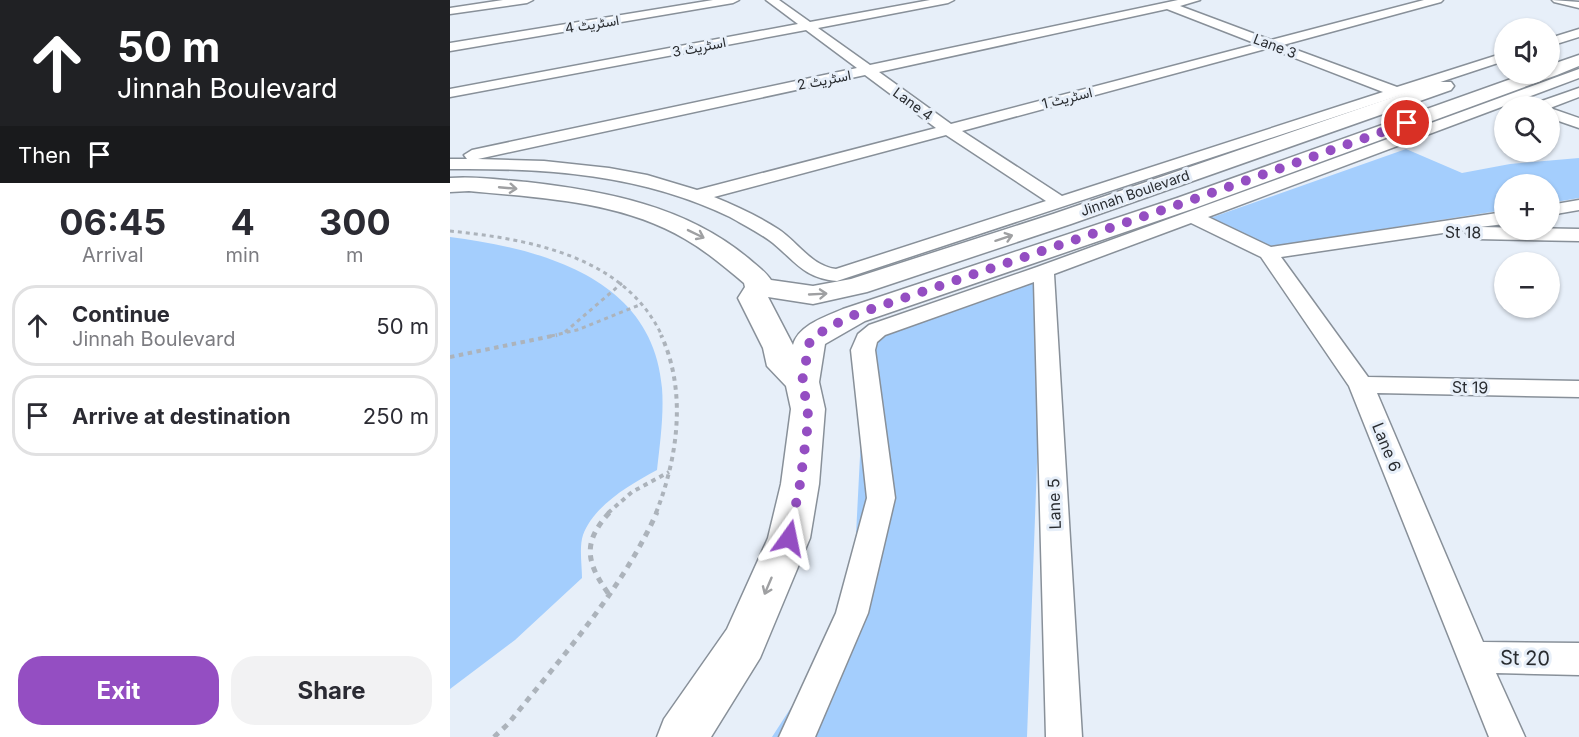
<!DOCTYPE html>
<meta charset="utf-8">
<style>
:root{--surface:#fff;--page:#f2f2f3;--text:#2b2b33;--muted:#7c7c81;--line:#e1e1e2;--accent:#944ec2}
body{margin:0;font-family:Inter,Vazirmatn,sans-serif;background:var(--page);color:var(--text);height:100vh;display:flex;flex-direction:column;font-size:22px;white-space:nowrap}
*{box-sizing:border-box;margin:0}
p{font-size:20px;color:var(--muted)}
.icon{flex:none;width:33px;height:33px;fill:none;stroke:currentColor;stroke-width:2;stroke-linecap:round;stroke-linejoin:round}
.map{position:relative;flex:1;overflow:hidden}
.details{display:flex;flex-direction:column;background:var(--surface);width:450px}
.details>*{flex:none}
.hud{background:#202124;color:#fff;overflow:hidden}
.buttons{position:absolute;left:1044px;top:18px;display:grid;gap:12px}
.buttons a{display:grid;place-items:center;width:66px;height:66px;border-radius:50%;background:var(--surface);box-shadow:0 2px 4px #0004;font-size:30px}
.pin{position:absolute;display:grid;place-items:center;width:51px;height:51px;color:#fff;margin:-26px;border:3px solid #fff;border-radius:50%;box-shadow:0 2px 6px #0007}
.me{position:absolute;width:66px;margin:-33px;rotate:12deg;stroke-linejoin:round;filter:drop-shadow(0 0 4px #0008)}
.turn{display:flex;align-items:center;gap:21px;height:126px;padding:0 18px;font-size:27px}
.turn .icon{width:78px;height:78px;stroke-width:2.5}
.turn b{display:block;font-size:42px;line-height:51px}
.then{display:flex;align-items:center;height:57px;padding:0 18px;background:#0003;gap:12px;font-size:22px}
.eta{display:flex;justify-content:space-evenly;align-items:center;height:102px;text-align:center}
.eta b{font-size:36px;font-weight:700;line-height:42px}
.action{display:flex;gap:12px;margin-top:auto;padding:12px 18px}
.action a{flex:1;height:69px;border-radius:24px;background:var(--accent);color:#fff;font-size:24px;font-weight:700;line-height:69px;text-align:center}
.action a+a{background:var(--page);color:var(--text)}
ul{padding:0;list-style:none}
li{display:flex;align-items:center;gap:18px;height:81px;margin:0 12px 9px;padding:0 6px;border:3px solid var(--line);border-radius:24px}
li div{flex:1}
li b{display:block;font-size:22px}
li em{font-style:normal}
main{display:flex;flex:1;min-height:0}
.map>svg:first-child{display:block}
.green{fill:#a4cefd}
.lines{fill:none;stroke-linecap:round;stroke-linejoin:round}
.street-casing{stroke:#889099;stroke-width:3}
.secondary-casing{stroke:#889099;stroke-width:3}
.path-far2{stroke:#acb3bb;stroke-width:3;stroke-dasharray:4 4;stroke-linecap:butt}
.path-far1{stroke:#acb3bb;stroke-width:4;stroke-dasharray:4.5 4.5;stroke-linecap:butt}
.path{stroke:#acb3bb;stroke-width:5;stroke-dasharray:6 6;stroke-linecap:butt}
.street{fill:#fff;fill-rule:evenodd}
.secondary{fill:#fff;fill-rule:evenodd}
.oneway{stroke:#9fa0a2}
.route{stroke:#944ec2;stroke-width:10;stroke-dasharray:0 18}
.labels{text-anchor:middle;stroke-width:6;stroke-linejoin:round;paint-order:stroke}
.far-street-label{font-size:14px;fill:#292c30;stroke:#e7eff9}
.street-label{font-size:16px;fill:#292c30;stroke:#e7eff9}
.near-street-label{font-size:20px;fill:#292c30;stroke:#e7eff9}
</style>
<main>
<section class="details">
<div class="hud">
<div class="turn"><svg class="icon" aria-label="ahead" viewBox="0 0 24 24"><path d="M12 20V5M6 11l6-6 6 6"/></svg><div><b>50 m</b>Jinnah Boulevard</div></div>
<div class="then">Then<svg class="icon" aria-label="arrive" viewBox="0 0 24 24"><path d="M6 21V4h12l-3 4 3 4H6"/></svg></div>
</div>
<div class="eta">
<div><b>06:45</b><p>Arrival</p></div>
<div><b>4</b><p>min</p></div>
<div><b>300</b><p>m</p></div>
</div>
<ul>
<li><svg class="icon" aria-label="ahead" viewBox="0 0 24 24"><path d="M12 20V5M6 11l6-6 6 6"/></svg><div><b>Continue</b><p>Jinnah Boulevard</p></div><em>50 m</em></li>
<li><svg class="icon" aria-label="arrive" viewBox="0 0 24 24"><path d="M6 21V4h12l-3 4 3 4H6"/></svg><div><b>Arrive at destination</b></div><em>250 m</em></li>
</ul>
<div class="action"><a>Exit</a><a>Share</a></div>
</section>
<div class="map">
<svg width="1129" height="737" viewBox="0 0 1129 737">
<rect width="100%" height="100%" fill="#e7eff9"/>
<!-- green -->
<g class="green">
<path d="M956,149L1012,173L1060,164L1129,158V198L1100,203V184H1054V210L818,247L760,218Z"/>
<path d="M0,237C91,249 203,277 212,388C214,415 210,443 207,470C181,484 144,505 133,535C129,547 132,565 132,578L65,640L0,689Z"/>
<path d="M594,271L577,737H322L402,613L416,339Z"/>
</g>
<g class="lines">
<!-- street casing -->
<g class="street-casing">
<g id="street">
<path d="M53,0H83L77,3L0,14V8Z"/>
<path d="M263,0H289L283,3L0,51V43Z"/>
<path d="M316,0H329L360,22L480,0H504L498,3L368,28L420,65L728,0H750L730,6L821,40L974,0H993L991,2L833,45L947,87L1054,53V61L387,281C354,278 346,262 323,243C310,233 294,225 280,217C191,174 97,168 0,169V159H17L14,155L22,150L407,68L356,30L0,97V89L348,24ZM717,9L807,44L501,124L429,72ZM819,48L933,92L612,196L512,131ZM415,75L486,128L247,190L197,175L159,168L94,161L28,159ZM496,135L596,201L386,269C361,266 347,241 328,229C308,216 286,206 264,197Z"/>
<path d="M1102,0L1129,2V8L1104,2Z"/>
<path d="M1129,29V37L1100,46V38Z"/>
<path d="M1129,69V78L758,217L821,247L1054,212V224L1030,227L1129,229V241L1026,239L1019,237L1016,233L1020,229L831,257L918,377L1129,381V397L927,393L1033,642L1129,643V675L1046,673L1075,737H1039L899,386L811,257L741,223L604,274L632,737H596L584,282L435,335L427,342L425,350L445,498L418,613L365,737H329L386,613L417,498L401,350L408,334L419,325L587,267Z"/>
<path d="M1129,88V97L1100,108L1084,106L1086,103Z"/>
<path d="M1100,108L1129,118V128L1100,118Z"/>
<path d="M1129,200V210L1100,215V205Z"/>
</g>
</g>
<!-- secondary casing -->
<g class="secondary-casing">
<path id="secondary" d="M1129,55V66L1107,75L745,208L415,321L375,344L369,382L375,409L369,484L360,538L310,658L261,737H207L214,719L277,629L318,538L331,484L341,409L336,386L317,366L313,348L288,298L295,287L294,283C275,267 256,251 235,239C171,201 91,198 19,191L0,192V178C26,176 51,180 77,182C155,191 236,206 298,258C306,265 315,271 321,280L363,286L401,279L603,214L987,82H1001L1004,86L1001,90L621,224L417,292L363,304L318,297L343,345C348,325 377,316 393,309L727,198L1075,74H1100V65Z"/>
</g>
<!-- path-far2 -->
<g class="path-far2">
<path d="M0,231C79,239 175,256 212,336"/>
<path d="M115,332L172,283"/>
<path d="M101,336L127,330L192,304"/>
</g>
<!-- path-far1 -->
<g class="path-far1">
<path d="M0,357L107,335"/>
<path d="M158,513L182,492L219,472"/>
<path d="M206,513C228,457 237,391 211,335"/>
</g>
<!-- path -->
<g class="path">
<path d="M158,593C136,562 132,542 160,512"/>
<path d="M44,737L58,724C111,658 172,590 207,512"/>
</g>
<!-- street -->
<use href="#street" class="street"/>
<!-- secondary -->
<use href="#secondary" class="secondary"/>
</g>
<!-- one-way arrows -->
<defs><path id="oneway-shaft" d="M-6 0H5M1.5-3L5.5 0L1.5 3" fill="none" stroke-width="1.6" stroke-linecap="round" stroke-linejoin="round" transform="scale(1.5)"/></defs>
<g class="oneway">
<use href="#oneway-shaft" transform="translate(58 188) rotate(5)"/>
<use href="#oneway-shaft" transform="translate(246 234) rotate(26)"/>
<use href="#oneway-shaft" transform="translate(554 238) rotate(-18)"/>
<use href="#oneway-shaft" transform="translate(368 294) rotate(-3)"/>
<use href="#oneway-shaft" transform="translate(318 586) rotate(113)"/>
</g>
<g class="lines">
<!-- route -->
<path class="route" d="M339,538L350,484L357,431L358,409L352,382L360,340L379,327L404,315L736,202L957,123"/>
</g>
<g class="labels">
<!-- far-street labels -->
<g class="far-street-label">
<text transform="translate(142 24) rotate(-9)" y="5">اسٹریٹ 4</text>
<text transform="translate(825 46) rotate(21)" y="5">Lane 3</text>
<text transform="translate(249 47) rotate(-11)" y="5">اسٹریٹ 3</text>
<text transform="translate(374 80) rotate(-11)" y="5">اسٹریٹ 2</text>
<text transform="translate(617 98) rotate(-14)" y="5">اسٹریٹ 1</text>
<text transform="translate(463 104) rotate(36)" y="5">Lane 4</text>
<text transform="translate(685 193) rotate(-19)" y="5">Jinnah Boulevard</text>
</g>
<!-- street labels -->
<g class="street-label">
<text transform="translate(1013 232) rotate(1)" y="6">St 18</text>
<text transform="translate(1020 387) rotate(1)" y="6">St 19</text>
<text transform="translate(937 447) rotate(68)" y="6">Lane 6</text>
<text transform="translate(604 504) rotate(-92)" y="6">Lane 5</text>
</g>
<!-- near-street labels -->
<g class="near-street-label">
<text transform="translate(1075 658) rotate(1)" y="7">St 20</text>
</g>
</g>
</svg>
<div class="buttons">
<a><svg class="icon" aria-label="sound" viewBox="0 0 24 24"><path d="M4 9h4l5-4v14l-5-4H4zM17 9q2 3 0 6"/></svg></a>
<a><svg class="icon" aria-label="search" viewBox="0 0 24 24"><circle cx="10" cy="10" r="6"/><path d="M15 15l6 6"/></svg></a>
<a>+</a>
<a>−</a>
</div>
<div class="pin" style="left:957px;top:123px;background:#d93025"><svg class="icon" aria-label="arrive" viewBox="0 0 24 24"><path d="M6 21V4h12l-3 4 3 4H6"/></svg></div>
<svg class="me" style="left:339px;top:538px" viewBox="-20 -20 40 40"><path d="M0-17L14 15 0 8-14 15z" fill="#944ec2" stroke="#fff" stroke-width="4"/></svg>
</div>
</main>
